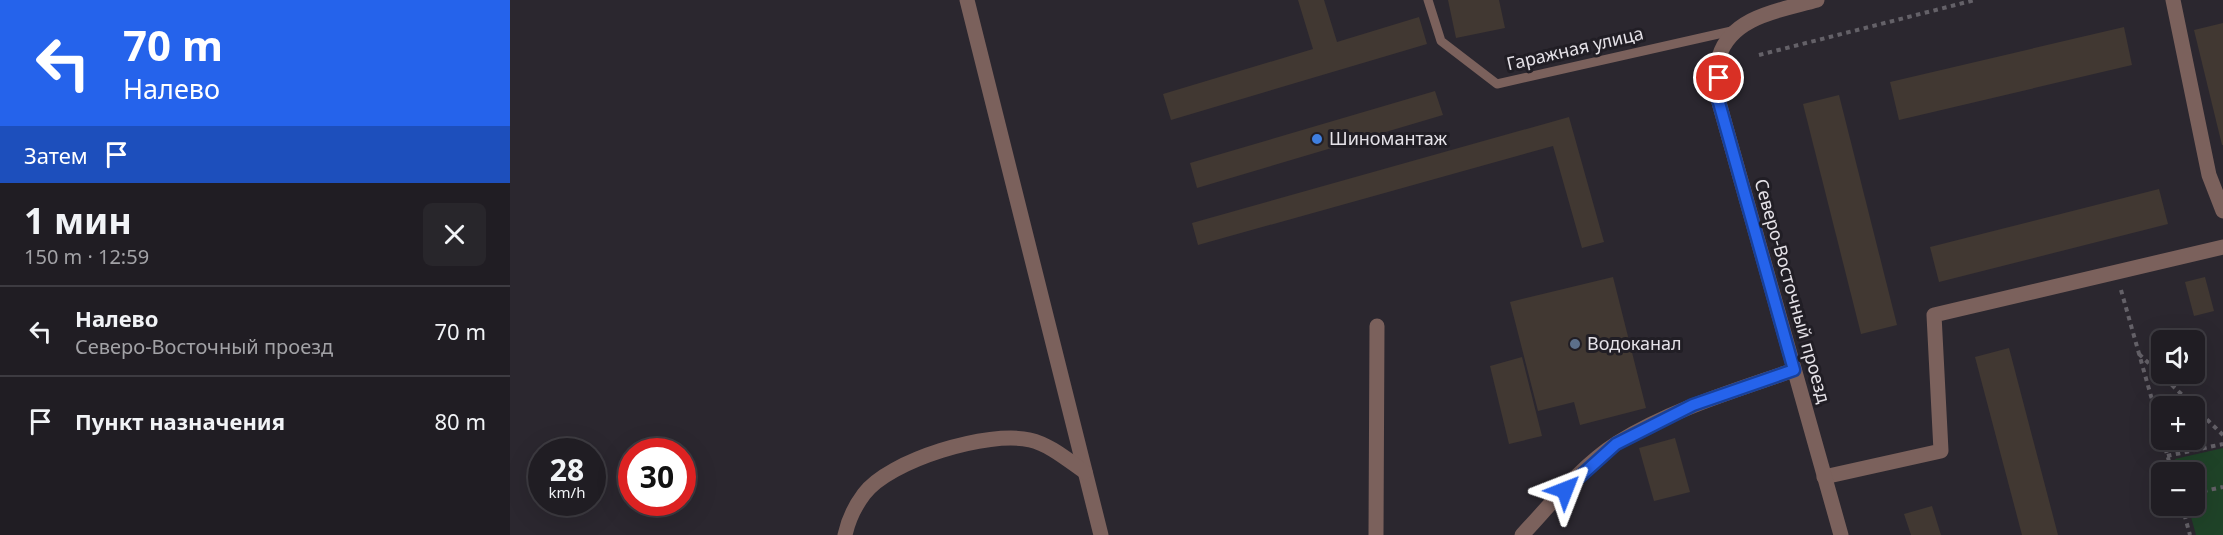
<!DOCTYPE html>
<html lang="ru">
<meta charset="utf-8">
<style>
:root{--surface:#201d23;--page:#28262b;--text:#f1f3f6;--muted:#a2a2a6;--line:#3d3b41}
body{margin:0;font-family:"Noto Sans",sans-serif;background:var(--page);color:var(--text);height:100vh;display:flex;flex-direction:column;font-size:22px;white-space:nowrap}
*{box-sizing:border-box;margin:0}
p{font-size:20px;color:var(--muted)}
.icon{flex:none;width:33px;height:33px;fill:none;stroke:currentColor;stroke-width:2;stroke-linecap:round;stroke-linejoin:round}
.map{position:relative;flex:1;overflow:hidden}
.sheet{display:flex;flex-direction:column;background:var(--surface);width:510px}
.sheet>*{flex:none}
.hud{background:#2563eb;color:#fff;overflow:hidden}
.buttons{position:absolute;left:1641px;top:330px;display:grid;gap:12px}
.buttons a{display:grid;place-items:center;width:54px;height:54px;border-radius:9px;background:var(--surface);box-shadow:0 6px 24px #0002,0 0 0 2px var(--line);font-size:30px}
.speed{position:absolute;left:18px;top:438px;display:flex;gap:12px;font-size:30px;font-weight:700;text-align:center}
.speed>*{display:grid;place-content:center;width:78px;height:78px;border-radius:50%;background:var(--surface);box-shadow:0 6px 24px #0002,0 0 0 2px var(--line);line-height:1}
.speed small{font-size:15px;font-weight:400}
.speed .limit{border:9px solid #d22;background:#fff;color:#111}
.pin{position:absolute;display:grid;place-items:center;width:51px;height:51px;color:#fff;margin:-26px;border:3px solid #fff;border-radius:50%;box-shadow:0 2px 6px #0007}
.me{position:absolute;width:66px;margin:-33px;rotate:45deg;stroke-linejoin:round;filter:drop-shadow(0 0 4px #0008)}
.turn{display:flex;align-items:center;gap:21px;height:126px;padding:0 24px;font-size:27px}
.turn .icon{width:78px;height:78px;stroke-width:2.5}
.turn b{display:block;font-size:42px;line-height:51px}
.then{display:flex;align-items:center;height:57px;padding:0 24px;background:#0003;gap:12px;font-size:22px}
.round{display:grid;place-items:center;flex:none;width:63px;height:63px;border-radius:9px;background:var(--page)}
.summary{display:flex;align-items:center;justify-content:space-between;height:102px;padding:0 24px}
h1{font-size:36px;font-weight:700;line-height:45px}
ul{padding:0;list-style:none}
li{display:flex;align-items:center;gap:18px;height:90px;padding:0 24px;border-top:2px solid var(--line)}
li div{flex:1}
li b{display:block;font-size:22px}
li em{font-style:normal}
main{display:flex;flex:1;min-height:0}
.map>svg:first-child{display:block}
.green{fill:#1f4328}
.building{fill:#413832}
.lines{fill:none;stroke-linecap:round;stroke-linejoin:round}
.path{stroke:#646168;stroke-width:4;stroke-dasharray:4.5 4.5;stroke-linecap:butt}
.service{stroke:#7b615c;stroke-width:9}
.minor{stroke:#7b615c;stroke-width:15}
.tertiary{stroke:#7b615c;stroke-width:15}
.route-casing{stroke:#184099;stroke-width:15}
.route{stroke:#2563eb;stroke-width:10}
.shop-dot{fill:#3f7fe0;stroke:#211e25;stroke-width:2}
.service-dot{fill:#5c6f8a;stroke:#211e25;stroke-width:2}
.labels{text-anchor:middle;stroke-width:6;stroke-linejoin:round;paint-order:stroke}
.street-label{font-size:18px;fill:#e5e2e8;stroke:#211e25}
.poi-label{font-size:18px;fill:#e5e2e8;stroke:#211e25;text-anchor:start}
</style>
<main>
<section class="sheet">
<div class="hud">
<div class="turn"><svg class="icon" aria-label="left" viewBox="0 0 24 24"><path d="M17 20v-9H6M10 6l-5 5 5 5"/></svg><div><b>70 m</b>Налево</div></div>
<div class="then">Затем<svg class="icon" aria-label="arrive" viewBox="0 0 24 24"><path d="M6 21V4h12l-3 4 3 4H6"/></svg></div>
</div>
<div class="summary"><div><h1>1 мин</h1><p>150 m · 12:59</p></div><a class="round"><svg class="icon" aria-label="close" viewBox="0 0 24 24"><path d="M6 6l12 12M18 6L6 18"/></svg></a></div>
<ul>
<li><svg class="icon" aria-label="left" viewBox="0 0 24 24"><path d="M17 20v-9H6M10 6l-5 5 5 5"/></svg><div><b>Налево</b><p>Северо-Восточный проезд</p></div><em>70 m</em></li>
<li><svg class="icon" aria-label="arrive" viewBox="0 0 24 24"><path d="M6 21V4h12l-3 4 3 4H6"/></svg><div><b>Пункт назначения</b></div><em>80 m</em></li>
</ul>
</section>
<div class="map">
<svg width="1713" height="535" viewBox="0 0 1713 535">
<rect width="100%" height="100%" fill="#2b272f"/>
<!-- green -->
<path class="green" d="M1713,448V535H1686L1678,506H1684V472H1669L1665,459Z"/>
<!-- building -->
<g class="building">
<path d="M788,0H814L827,42L909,17L917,44L661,120L653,94L803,49Z"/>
<path d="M938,0H989L995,28L946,38Z"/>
<path d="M1713,23V145H1712L1684,30Z"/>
<path d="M1614,27L1622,65L1389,120L1380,82Z"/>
<path d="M925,91L933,115L687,188L680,163Z"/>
<path d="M1329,95L1387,325L1351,334L1293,104Z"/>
<path d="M1059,117L1094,242L1072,248L1043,146L688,245L682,223Z"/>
<path d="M1649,189L1658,224L1429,282L1420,247Z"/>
<path d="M1103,277L1136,408L1070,425L1064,402L1028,411L1000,302Z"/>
<path d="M1695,277L1704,311L1684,316L1675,282Z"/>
<path d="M1499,348L1548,535H1512L1465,357Z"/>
<path d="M1012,357L1032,436L999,444L980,366Z"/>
<path d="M1165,438L1180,492L1144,501L1129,448Z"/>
<path d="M1422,506L1431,535H1401L1394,514Z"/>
</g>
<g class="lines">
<!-- path -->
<g class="path">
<path d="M1249,55L1465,0"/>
<path d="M1611,290L1652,435"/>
<path d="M1629,354L1684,406"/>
<path d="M1684,407L1713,435"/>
<path d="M1653,440L1662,472"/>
<path d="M1657,456L1713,444"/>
<path d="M1684,493L1713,487"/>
<path d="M1672,506L1680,535"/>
</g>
<!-- service -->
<path class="service" d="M918,0L931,41L987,84L1226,30"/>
<!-- minor -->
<g class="minor">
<path d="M457,0L591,535"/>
<path d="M1663,0L1699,175L1713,211"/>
<path d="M1314,477L1431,451L1424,315L1713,247"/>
<path d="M335,535C338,521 345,506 354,494C379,460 479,430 520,440C539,444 559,461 575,472"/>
<path d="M866,535L867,326"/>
<path d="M1012,535C1041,504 1071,466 1107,443C1162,409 1224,391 1284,370"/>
</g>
<!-- tertiary -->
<path class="tertiary" d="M1307,0C1272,10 1221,16 1209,57C1206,69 1208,86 1208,99L1331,535"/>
</g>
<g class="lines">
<!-- route casing -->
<g class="route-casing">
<path id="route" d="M1055,490L1106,444L1183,405L1284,370L1208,99L1209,78"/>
</g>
<!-- route -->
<use href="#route" class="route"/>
</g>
<!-- markers -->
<circle class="shop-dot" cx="807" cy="139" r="6"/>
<circle class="service-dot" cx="1065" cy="344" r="6"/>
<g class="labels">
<!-- street labels -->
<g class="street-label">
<text transform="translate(1065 49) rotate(-13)" y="6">Гаражная улица</text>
<text transform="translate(1282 291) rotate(74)" y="6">Северо-Восточный проезд</text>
</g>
<!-- poi labels -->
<g class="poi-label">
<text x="819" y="145">Шиномантаж</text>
<text x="1077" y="350">Водоканал</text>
</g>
</g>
</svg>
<div class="buttons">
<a><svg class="icon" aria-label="sound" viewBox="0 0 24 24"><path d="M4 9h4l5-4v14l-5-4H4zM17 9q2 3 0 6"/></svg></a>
<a>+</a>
<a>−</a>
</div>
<div class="speed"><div>28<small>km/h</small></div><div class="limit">30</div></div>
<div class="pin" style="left:1209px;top:78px;background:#d93025"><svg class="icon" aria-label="arrive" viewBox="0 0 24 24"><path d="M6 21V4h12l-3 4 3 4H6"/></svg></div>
<svg class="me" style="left:1055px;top:490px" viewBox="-20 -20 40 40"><path d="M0-17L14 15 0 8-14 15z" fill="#2563eb" stroke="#fff" stroke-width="4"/></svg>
</div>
</main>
